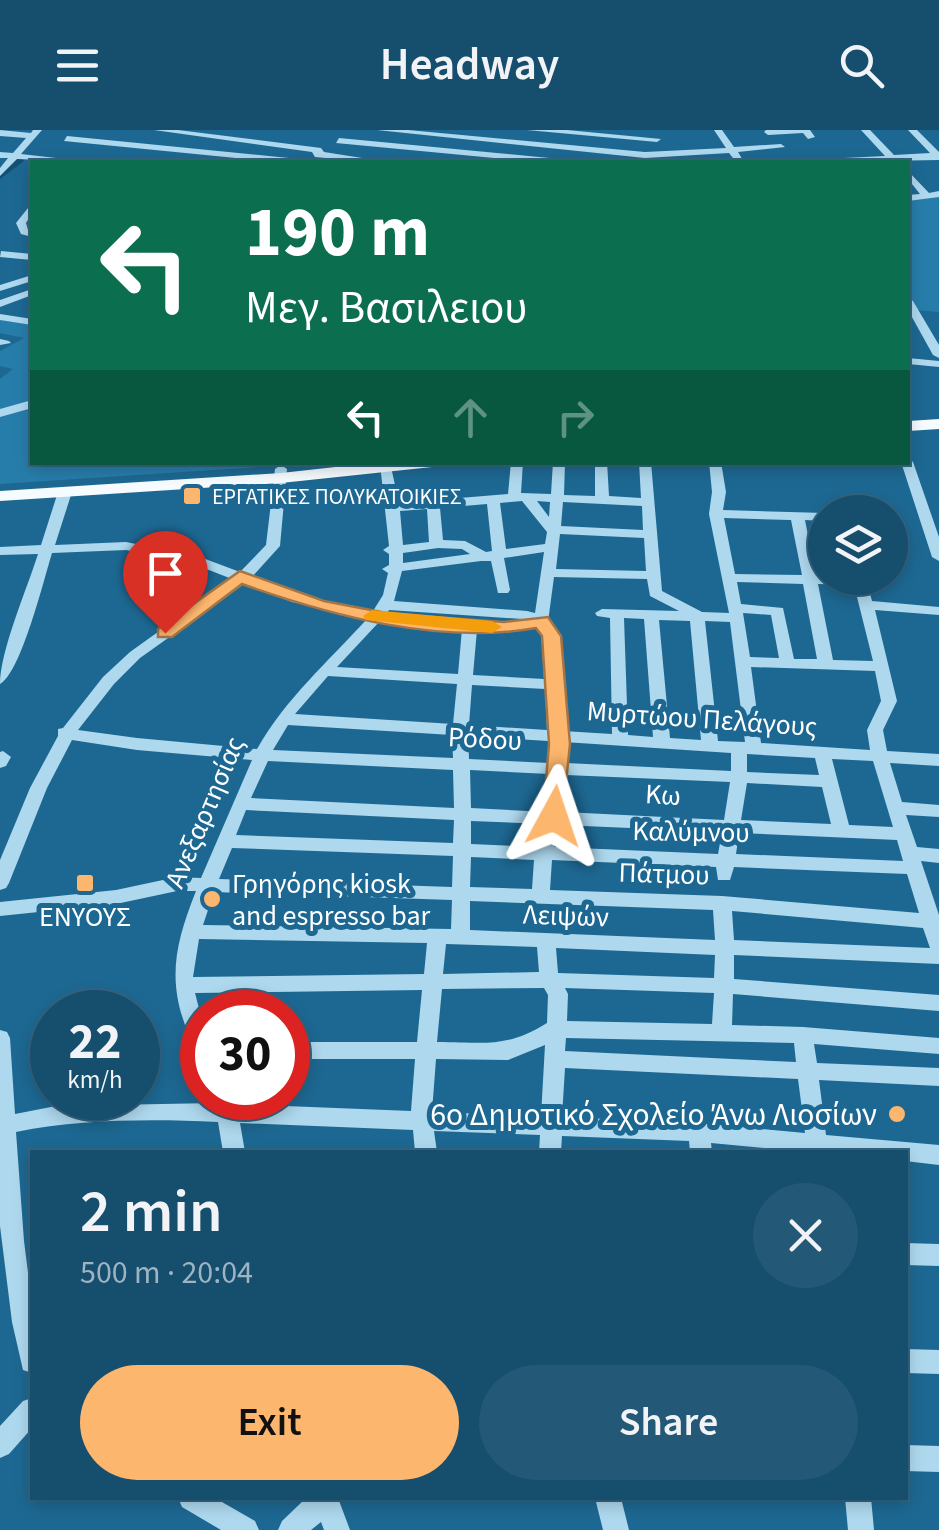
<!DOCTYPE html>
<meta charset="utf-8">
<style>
:root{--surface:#164e6e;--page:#235876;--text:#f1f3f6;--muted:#9eb4c2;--line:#356581;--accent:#fdb66d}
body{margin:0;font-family:"Source Sans 3",sans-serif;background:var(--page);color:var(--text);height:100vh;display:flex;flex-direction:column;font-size:38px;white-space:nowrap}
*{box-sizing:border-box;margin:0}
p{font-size:32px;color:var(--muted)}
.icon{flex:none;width:55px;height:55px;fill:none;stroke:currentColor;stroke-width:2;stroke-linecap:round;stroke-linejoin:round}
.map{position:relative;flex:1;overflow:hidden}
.drawer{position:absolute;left:30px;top:1020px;width:878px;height:350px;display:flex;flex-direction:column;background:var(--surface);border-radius:0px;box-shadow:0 5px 15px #0003,0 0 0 2px var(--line)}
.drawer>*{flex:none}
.guide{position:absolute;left:30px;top:30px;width:880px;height:305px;border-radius:0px;box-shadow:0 5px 15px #0003,0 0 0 2px var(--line);background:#0b6e4f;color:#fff;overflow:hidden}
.controls{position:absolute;left:808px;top:365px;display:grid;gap:20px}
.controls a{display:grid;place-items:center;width:100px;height:100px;border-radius:50%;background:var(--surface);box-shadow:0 5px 15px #0003,0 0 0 2px var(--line);font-size:50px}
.speed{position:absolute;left:30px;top:860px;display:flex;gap:20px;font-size:50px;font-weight:700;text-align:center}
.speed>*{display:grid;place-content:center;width:130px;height:130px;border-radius:50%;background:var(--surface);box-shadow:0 5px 15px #0003,0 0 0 2px var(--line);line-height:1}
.speed small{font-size:25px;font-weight:400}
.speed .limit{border:15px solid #d22;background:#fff;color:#111}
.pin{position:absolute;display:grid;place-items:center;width:85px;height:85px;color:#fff;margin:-102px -42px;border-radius:50% 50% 50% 0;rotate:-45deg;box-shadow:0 0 10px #0007}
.pin .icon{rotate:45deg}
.me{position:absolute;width:110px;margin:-55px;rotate:5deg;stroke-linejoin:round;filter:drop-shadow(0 0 8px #0008)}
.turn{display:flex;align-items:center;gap:35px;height:210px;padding:0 50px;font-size:45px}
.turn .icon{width:130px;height:130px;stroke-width:2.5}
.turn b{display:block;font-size:70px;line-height:85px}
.lanes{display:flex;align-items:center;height:95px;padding:0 50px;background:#0003;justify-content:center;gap:50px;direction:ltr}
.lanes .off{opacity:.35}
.round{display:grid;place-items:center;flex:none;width:105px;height:105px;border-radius:52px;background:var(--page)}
.overview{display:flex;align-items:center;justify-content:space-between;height:170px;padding:0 50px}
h1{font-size:60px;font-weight:600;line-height:75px}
.button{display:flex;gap:20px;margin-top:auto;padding:20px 50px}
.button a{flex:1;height:115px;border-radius:60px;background:var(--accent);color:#111;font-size:40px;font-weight:600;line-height:115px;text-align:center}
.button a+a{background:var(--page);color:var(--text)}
header{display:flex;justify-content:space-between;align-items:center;height:130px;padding:0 50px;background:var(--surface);font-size:45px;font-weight:600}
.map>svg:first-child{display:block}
.green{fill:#277daa}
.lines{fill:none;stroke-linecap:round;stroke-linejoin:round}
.river{fill:#144e70;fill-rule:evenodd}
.minor{fill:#aed8ee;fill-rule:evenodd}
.major{fill:#f5fbff;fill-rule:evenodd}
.route{fill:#fdb66d;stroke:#a47647;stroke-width:2.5}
.slow{fill:#f59e0b}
.poi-dot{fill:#fdb66d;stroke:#1d6892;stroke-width:4}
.labels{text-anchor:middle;stroke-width:10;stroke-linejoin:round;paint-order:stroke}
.far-poi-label{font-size:22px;fill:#fff;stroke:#1d6892;text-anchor:start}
.street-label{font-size:28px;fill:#fff;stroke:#1d6892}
.poi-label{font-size:28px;fill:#fff;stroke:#1d6892;text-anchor:start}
.near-poi-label{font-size:32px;fill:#fff;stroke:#1d6892;text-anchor:end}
</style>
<header><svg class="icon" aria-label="menu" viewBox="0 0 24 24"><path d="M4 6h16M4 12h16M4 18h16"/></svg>Headway<svg class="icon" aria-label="search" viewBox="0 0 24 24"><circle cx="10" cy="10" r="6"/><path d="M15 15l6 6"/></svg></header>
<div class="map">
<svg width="939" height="1400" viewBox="0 0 939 1400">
<rect width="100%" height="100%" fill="#1d6892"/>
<!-- green -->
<g class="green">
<path d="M939,66V182L916,180L908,164V71Z"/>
<path d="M0,188L32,194V332L319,333L0,354V249L13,239L0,236V221L24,208L0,203Z"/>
</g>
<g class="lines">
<!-- river -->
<path class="river" d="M20,26L24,31L0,49V41Z"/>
<!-- minor -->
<g class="minor">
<path d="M0,0L31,3L33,0H42L21,24L91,32L17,29L0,46V38L8,28H0V22L13,23L26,8L0,6Z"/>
<path d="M154,0H178L321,18L324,22L375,30L370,32L315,27L312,22Z"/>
<path d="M377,0H408L645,22L726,18L714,0H722L734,17L781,14L785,17L738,22L744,32H736L729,23L645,28Z"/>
<path d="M527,0H567L661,9L657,12Z"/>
<path d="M766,0H810L815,7L808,9L803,3L768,5L764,2Z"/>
<path d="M861,0H870L894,25L930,23L908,0H917L939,22V30L820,32L824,29L885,26Z"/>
<path d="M67,6L299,29L303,32H277L64,11Z"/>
<path d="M339,8L560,29L564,32H537L336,13Z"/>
<path d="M908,41L929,63L939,61V67L908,71V65L920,64L908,49Z"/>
<path d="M32,73V83L26,93L28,100L32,101V107L21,104L16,93Z"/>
<path d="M1,121L32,124V130L0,127Z"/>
<path d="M32,145V151L0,161V155Z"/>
<path d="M32,159V165L0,177V170Z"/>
<path d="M908,168L913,171L939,215V228L933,225L908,180Z"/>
<path d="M0,184L32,189V195L0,190Z"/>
<path d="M0,209L9,211L11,213L0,215Z"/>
<path d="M908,228L939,231V237L908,234Z"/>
<path d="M32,270V278L0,287V279Z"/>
<path d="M908,328L913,332L939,407V431L932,427L901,332H908Z"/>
<path d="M511,332H523L521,363L551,364L553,332H565L564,365L595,366V332H607L609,366L641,368L639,332H651L662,461L702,482L729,483L709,384L712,362L709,332H721L726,362L723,380L825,383V391L805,390L816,446L866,448L872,471L939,477V485L875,480L897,571L883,600L887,621L939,624V636L890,633L902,672L939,675V687L906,685L917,717L939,719V733L921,731L939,785V834L734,825V849L939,865V881L733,864L732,895L803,897L939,908V924L814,914L817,933L939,938V956L819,950L826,1005L939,1015V1035L905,1031V1022H807L711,1013L712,1022H690L689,1011L562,1006L561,1022H539L540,1005L434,1001L437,1022H415L413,1000L240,993L245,1022H223L218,992C151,989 82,989 16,1002L24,1111L32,1174V1243L23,1240L12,1192L0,1096V900L7,902L10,908L15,984L56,976L215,973V968H235L237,974L411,981L415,929H288V912H417L422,860L195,863L202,890V920L195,918C166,859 172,821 196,761H177L116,774L0,786V772L116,760L177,747L201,748L252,630L137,620L72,610L47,658L9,753L6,758L0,760V730L30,658L58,606V599L63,598L103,547L130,522L232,449L191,433L126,420L52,423C44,449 21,543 0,554C0,521 27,459 38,424L0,425V417L41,415L57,365L64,361L71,365L55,415L126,412L200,427L240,442L266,415L275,339L281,335L287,339L280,416L252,447L301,466L373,481L383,465L388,443L382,439L389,435V424L383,420L389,416L380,334L391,337L399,373L508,364ZM522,371L547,402L545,414L506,419L500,373ZM537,371L550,372L549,387ZM563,372L642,376L643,400L561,396ZM487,374L492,421L486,422L465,411L443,410L440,378ZM427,379L429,412L403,415L400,381ZM724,388L791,390L802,445L735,444ZM560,404L644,408L646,441L556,439ZM438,418L462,419L470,424L403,433V423ZM544,422L535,483L527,481L394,471L402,441L481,431H491L498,463H508L510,460L504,428ZM554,447L647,449L650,466L679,481L602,479L595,483L597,486L610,488L612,604L563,601L555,498L548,492ZM737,452L803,454L817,529H794L783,478L741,474ZM244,454L292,472L367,489C326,534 287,567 257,619L137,608L78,600L114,554L140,528ZM818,454L854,455L873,531L833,530ZM389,480L523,489L524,490L505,493L387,483ZM743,483L771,485L779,528L750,527ZM624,488L644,489L653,607L628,605ZM659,490L690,491L701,610L670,608ZM380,491L462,499L458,544L337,537ZM705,491L730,492L745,612L718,611ZM535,497L541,500L544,549L473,545L477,500L505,503ZM751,537L875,541L881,571L867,600L870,620L761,613ZM328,546L457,554L453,594L295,584ZM472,555L545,559L547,600L469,595ZM288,595L452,605L453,628L273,620ZM468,606L548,611L549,633L469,629ZM564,612L731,623V641L566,633ZM747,624L815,628L819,645L747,642ZM832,629L873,631L893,697L849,695ZM268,631L453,640L454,678L251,668ZM470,640L549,644L547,682L471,678ZM566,645L730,652L724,690L564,682ZM747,653L822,657L831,694L741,690ZM246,680L454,690L453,713L236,705ZM471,691L544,694L537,717L471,714ZM561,695L722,702L718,724L554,717ZM739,703L897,710L903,731L736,724ZM232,718L453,726L452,757L219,749ZM471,727L534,730L532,759L470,757ZM552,730L716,737L718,750H730L734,737L907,744L919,783L722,766L550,760ZM214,762L452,770L451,799L203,795ZM470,771L713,780L715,810L470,800ZM732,781L923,798L930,818L734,810ZM199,809L427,813L424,844L193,847ZM446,814L537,817L539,842L443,844ZM556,818L715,825L714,848L558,843ZM544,858L548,865L547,893C505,919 484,912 437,912L442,859ZM565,858L714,863L712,894L567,891L568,864ZM566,908L794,913L796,932L565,921ZM545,915L541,986L432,982L436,929L508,930ZM565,938L798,949L805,1003L699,993L562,987Z"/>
<path d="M3,621L11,627L6,636L0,638V622Z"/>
<path d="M905,1113L939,1114V1136L905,1135Z"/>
<path d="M905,1219L939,1220V1244L905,1243Z"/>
<path d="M32,1268V1298L9,1324L0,1328V1296L23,1271Z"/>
<path d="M905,1315L939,1316V1342L905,1341Z"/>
<path d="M178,1368H215L255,1391L259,1400H221L182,1377Z"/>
<path d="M306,1368H338L350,1400H324L321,1392L311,1400H278L282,1391Z"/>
<path d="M595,1368H621L629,1400H603Z"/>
<path d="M845,1368H871L874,1400H848Z"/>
</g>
<!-- major -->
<g class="major">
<path d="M939,289V299L908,301V291Z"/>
<path d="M381,332H440L432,337L281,353L0,371V361L281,343Z"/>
</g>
</g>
<!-- route -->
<path class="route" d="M240,441L324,471L392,484L504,492L548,487L561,506L570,614L562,692H547L543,686L549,614L542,506L536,498C440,515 332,486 242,454L172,507H158V499Z"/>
<!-- slow -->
<path class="slow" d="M372,480L492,491L502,497L492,503L366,490L363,486Z"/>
<!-- markers -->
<g class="poi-dot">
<rect x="182" y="356" width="20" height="20" rx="5"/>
<rect x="75" y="743" width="20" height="20" rx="5"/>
<circle cx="212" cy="769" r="10"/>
<circle cx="897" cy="984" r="10"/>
</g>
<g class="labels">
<!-- far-poi labels -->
<g class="far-poi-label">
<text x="212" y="374">ΕΡΓΑΤΙΚΕΣ ΠΟΛΥΚΑΤΟΙΚΙΕΣ</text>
</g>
<!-- street labels -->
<g class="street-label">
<text transform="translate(702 588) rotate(4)" y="10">Μυρτώου Πελάγους</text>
<text transform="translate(485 608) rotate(3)" y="10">Ρόδου</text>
<text transform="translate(663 664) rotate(3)" y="10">Κω</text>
<text transform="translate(204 682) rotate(-67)" y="10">Ανεξαρτησίας</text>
<text transform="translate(691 701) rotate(1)" y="10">Καλύμνου</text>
<text transform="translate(664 743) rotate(2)" y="10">Πάτμου</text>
<text transform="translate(566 785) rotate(2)" y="10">Λειψών</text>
</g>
<!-- poi labels -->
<g class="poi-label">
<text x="232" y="763">Γρηγόρης kiosk<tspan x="232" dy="32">and espresso bar</tspan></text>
<text x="85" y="796" text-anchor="middle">ΕΝΥΟΥΣ</text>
</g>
<!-- near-poi labels -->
<g class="near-poi-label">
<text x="877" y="995">6ο Δημοτικό Σχολείο Άνω Λιοσίων</text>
</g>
</g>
</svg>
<div class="controls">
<a><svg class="icon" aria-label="layers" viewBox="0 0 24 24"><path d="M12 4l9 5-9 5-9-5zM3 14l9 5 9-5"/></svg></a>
</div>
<div class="speed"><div>22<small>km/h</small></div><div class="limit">30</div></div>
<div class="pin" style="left:165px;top:503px;background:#d93025"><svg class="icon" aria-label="arrive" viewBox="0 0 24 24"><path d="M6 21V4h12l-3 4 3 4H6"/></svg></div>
<svg class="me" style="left:554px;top:686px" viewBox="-20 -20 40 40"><path d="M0-17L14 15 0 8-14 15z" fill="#fdb66d" stroke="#fff" stroke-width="4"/></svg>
<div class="guide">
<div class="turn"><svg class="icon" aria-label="left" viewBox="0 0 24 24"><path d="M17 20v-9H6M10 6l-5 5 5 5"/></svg><div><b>190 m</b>Μεγ. Βασιλειου</div></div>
<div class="lanes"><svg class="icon" aria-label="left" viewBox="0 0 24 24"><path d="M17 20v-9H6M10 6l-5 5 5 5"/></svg><svg class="icon off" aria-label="ahead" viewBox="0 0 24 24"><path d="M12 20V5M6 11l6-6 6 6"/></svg><svg class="icon off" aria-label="right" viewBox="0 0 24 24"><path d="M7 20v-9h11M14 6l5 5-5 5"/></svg></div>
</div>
<section class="drawer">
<div class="overview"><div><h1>2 min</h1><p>500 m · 20:04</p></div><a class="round"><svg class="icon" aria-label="close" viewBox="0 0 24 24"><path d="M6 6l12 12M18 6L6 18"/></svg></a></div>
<div class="button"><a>Exit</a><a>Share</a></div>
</section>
</div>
